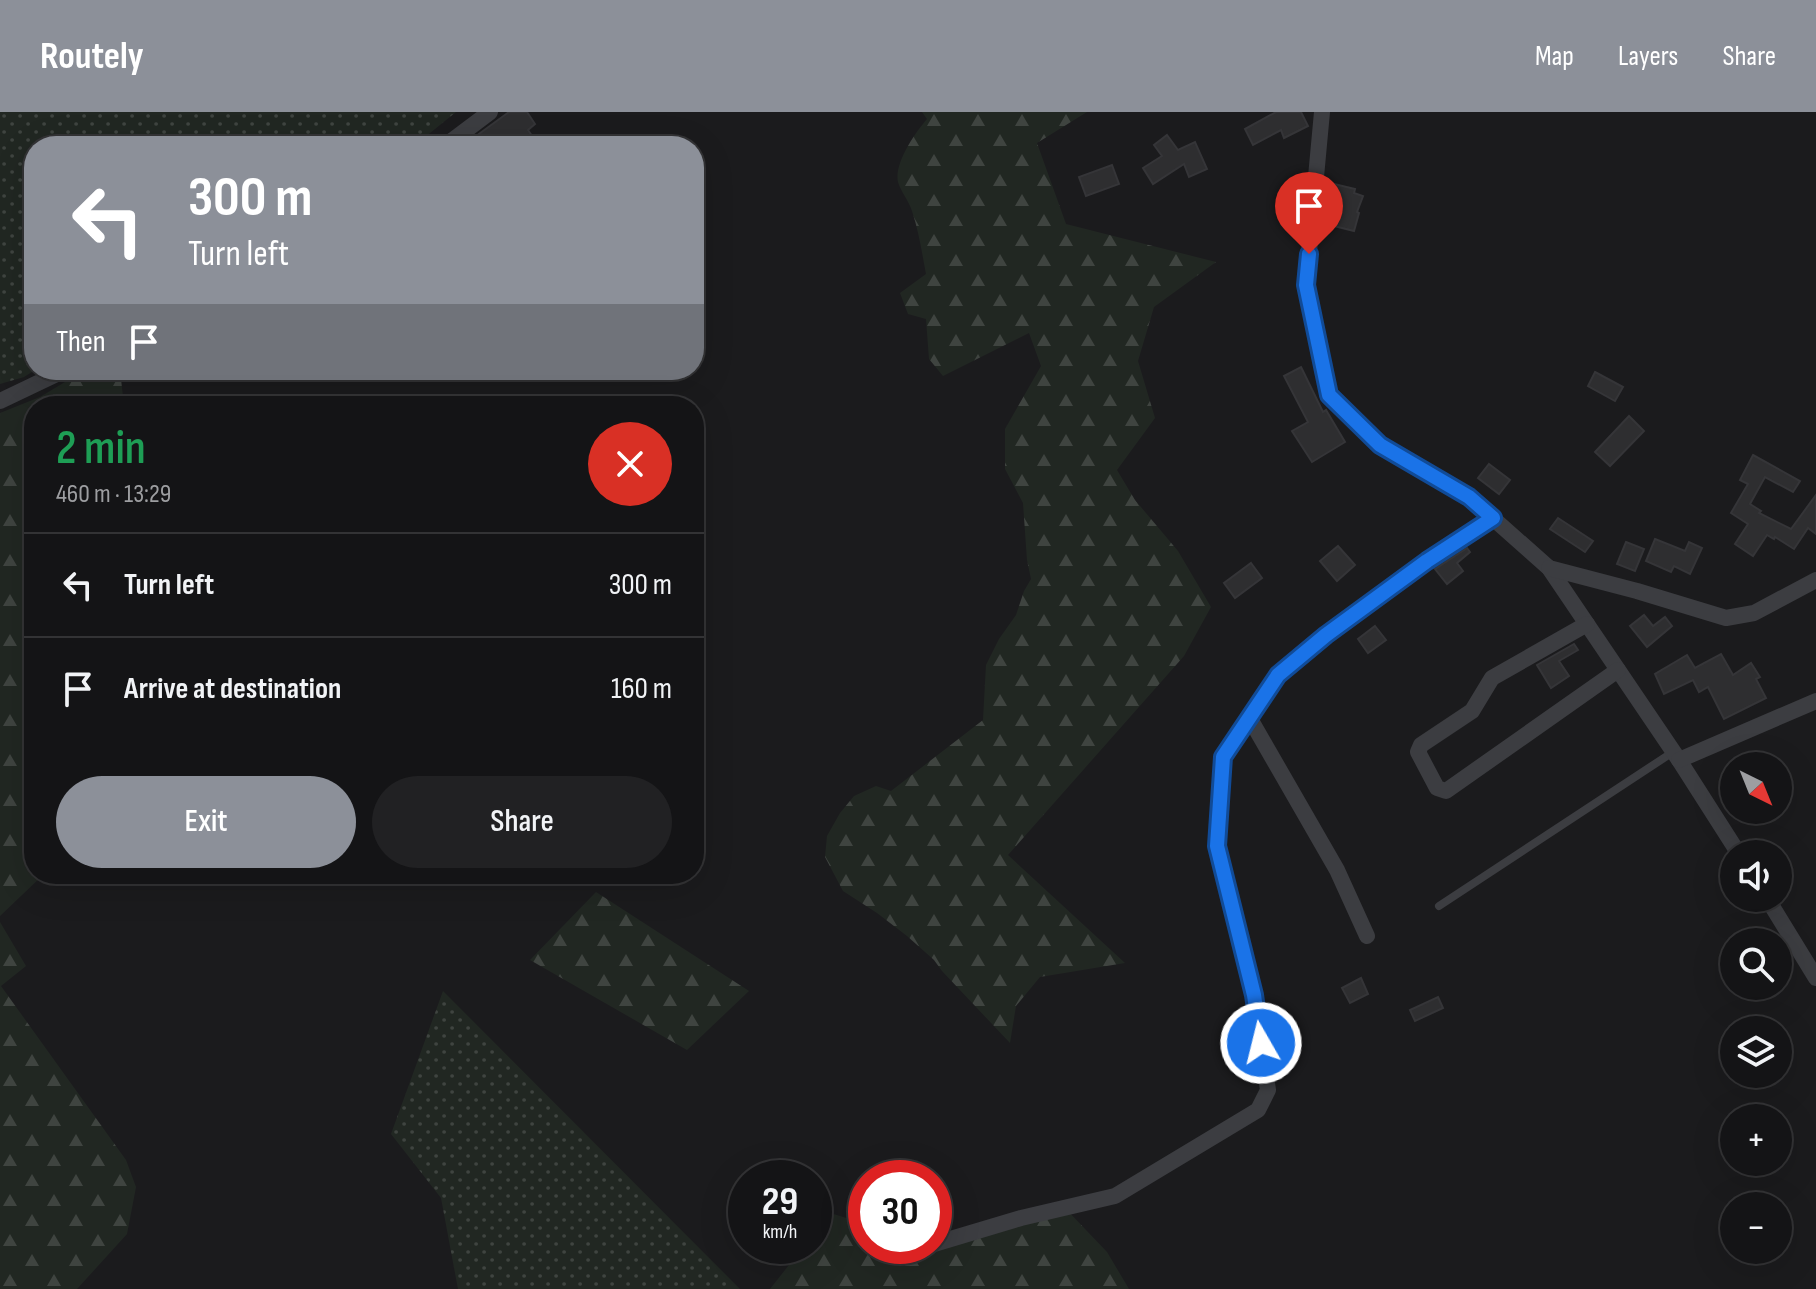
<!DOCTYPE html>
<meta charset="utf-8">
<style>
:root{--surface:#141416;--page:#212123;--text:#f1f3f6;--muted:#9d9ea1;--line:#333335;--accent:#8c9099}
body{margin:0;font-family:"Sofia Sans Condensed",sans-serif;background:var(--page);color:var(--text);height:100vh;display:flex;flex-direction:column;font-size:30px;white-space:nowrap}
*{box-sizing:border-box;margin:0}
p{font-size:26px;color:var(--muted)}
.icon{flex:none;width:44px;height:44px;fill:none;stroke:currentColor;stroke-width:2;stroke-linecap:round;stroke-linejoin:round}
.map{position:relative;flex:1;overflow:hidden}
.panel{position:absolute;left:24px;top:284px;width:680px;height:488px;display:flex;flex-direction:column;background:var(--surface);border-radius:32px;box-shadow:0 8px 32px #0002,0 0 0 2px var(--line)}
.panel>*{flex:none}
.hud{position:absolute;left:24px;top:24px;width:680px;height:244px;border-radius:32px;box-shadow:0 8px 32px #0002,0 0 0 2px var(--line);background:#8c9099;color:#fff;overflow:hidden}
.needle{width:52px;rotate:137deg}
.buttons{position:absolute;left:1720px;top:640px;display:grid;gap:16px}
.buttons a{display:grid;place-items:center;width:72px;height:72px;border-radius:50%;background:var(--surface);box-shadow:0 8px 32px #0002,0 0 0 2px var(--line);font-size:40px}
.speed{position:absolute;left:728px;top:1048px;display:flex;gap:16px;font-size:40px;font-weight:700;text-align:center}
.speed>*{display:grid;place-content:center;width:104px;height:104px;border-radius:50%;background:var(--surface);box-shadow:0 8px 32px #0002,0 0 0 2px var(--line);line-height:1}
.speed small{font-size:20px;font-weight:400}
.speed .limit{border:12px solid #d22;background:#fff;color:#111}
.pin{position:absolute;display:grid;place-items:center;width:68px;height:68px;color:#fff;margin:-82px -34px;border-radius:50% 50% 50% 0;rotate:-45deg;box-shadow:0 0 8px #0007}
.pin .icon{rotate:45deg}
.me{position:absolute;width:88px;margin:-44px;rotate:352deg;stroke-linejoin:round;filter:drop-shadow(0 0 6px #0008)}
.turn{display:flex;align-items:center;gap:28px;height:168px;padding:0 32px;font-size:36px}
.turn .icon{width:104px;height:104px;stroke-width:2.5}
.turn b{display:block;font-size:56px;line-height:68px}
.then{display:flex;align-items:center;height:76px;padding:0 32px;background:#0003;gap:16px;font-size:30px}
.round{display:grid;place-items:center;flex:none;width:84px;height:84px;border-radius:42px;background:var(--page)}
.headline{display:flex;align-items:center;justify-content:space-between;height:136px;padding:0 32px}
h1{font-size:48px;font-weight:600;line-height:60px;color:#1e9e55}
.button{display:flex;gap:16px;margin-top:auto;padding:16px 32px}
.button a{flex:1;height:92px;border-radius:48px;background:var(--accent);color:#fff;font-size:32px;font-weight:600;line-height:92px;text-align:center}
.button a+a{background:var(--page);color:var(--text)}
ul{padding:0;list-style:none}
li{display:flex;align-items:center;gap:24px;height:104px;padding:0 32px;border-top:2px solid var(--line)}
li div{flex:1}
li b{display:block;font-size:30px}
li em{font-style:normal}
header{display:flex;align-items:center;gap:48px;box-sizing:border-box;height:112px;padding:0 40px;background:var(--accent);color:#fff}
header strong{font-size:38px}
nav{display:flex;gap:44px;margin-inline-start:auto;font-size:28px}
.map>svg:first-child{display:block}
.grass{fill:url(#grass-dots)}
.forest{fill:url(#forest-firs)}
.building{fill:#2e2e30;stroke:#353538;stroke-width:2}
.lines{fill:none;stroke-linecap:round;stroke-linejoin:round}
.service{stroke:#3c3d41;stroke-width:8}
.minor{stroke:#3c3d41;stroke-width:16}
.route-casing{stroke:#114b97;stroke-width:20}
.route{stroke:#1a73e8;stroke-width:14}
</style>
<header>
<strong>Routely</strong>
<nav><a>Map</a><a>Layers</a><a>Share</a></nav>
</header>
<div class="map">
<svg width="1816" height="1177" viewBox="0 0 1816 1177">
<defs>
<pattern id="grass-dots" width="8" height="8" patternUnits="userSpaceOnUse" patternTransform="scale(2)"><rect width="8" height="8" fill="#212722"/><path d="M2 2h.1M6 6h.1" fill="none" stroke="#3f4440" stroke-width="1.8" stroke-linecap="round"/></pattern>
<pattern id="forest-firs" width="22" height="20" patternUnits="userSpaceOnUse" patternTransform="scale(2)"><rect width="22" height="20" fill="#212722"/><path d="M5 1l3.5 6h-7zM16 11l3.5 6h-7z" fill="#3f4440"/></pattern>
</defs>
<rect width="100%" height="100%" fill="#1b1b1d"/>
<!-- grass -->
<g class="grass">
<path d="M0,0H456L414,34H34L35,258L24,265L0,272Z"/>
<path d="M443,879L740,1177H458L441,1086L391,1022Z"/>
</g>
<!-- forest -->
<g class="forest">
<path d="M922,0H1087L1037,31L1066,112L1216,150L1154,195L1138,249L1155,306L1117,358L1135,388L1178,439L1211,495L1184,544L1008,743L1125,851L1040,865L1016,894L1010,931L942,859L934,848L907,824L877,801L843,779L825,745L827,724L840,701L854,684L876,674L891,679L983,608L986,553L999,527L1016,503L1024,479L1031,467L1027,448L1023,391L1005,357V317L1041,254L1029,221L943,264L929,247L926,207L908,202L900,181L926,162C922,141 919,120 912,99C909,89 901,80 898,70C894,51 915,21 927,7Z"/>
<path d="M85,258H120L124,294H34V762H44L0,804V301L40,285Z"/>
<path d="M596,780L749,879L687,938L530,848Z"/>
<path d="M0,810L26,854L1,874L126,1048L136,1075L127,1122L77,1177H0Z"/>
<path d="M1065,1096L1107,1140L1129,1177H770L804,1134H814V1121L830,1101L866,1112V1134H934Z"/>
</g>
<!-- building -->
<g class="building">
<path d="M509,0H527L535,12L528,18L539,34H488L479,22Z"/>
<path d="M1276,0H1301L1308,14L1284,26L1281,18L1253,33L1245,17Z"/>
<path d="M1167,23L1178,38L1195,30L1207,57L1189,65L1184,52L1153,72L1143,56L1162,44L1154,33Z"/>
<path d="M1112,53L1119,72L1086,84L1079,65Z"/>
<path d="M1334,72L1355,77L1354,81L1363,84L1357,100L1359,101L1354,119L1326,112L1333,84Z"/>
<path d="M1301,255L1323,300L1326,298L1345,330L1312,350L1292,319L1308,310L1284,264Z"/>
<path d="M1595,260L1623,275L1615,289L1588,274Z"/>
<path d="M1629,304L1644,319L1610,354L1595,340Z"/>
<path d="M1753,343L1800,369L1793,380L1765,365L1750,392L1761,399L1759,401L1791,417L1816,383V422L1808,416L1794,437L1775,425L1774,427L1767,423L1753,444L1735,432L1748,412L1731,401L1748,372L1740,368Z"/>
<path d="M1489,352L1510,368L1499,382L1478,366Z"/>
<path d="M1558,406L1593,429L1585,440L1550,417Z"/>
<path d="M1655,427L1685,439L1689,430L1702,436L1690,462L1674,454L1671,460L1646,449Z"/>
<path d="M1626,430L1644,437L1635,459L1617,452Z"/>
<path d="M1338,434L1355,453L1337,469L1320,449Z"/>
<path d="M1467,436L1470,440L1457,451L1463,459L1447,472L1435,457Z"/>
<path d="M1251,451L1262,466L1235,486L1224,471Z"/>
<path d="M1644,503L1653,514L1665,505L1672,514L1647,535L1630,514Z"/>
<path d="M1375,514L1386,528L1368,541L1358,527Z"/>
<path d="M1574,532L1578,538L1559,549L1569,564L1551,576L1537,553Z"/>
<path d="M1721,542L1733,563L1751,551L1760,565L1756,567L1766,586L1724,607L1708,575L1699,580L1693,568L1664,582L1655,562L1687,543L1695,556Z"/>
<path d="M1361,866L1368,882L1350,891L1342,876Z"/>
<path d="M1438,885L1443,896L1415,909L1410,898Z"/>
</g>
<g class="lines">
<!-- service -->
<path class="service" d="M1439,794L1673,640"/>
<!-- minor -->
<g class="minor">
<path d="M1322,0L1306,173L1329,283L1380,333L1469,385L1549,456L1679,648L1739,742"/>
<path d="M445,34L490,0"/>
<path d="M0,289L65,258"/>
<path d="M1549,456L1637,479L1726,506L1754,501L1816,468"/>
<path d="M1587,512L1492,566L1472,599L1421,633L1418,640L1437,676L1446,679L1618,558"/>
<path d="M1249,605L1337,758L1367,824"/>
<path d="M1679,648L1816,589"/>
<path d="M1767,786L1816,866"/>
<path d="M934,1132L1021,1106L1115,1084L1258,998L1268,978L1254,883L1217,734L1223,645L1278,563L1326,523L1427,449L1493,406"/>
</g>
</g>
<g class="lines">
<!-- route casing -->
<g class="route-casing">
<path id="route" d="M1261,931L1254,883L1217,734L1223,645L1278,563L1326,523L1427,449L1493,406L1469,385L1380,333L1329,283L1306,173L1309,142"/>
</g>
<!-- route -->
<use href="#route" class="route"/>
</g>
</svg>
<div class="buttons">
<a><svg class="needle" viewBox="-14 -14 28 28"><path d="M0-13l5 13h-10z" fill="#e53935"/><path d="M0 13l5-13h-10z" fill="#9d9ea1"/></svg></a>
<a><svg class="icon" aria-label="sound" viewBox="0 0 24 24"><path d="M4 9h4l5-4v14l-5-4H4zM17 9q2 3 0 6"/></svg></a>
<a><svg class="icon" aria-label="search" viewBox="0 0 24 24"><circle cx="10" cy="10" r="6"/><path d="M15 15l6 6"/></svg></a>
<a><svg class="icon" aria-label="layers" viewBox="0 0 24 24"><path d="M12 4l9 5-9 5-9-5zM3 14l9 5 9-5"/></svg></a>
<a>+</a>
<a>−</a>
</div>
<div class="speed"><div>29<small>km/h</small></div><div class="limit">30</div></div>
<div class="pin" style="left:1309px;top:142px;background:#d93025"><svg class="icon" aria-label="arrive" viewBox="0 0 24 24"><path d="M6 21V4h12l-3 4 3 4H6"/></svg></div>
<svg class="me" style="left:1261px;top:931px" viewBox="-20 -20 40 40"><circle r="17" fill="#1a73e8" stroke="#fff" stroke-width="3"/><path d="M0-11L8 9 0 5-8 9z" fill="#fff"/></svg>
<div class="hud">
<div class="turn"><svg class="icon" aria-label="left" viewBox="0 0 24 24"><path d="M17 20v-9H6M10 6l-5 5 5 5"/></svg><div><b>300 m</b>Turn left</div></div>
<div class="then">Then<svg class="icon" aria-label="arrive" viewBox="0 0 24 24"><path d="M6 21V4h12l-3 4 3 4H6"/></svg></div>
</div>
<section class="panel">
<div class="headline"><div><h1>2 min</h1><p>460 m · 13:29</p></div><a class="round" style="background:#d93025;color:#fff"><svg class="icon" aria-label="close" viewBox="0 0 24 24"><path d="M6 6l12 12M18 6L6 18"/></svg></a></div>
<ul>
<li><svg class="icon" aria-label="left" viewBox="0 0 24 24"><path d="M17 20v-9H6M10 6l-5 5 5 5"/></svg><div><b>Turn left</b></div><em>300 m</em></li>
<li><svg class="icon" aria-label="arrive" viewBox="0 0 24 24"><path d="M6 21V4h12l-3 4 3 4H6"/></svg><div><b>Arrive at destination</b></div><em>160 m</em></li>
</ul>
<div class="button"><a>Exit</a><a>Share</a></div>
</section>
</div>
